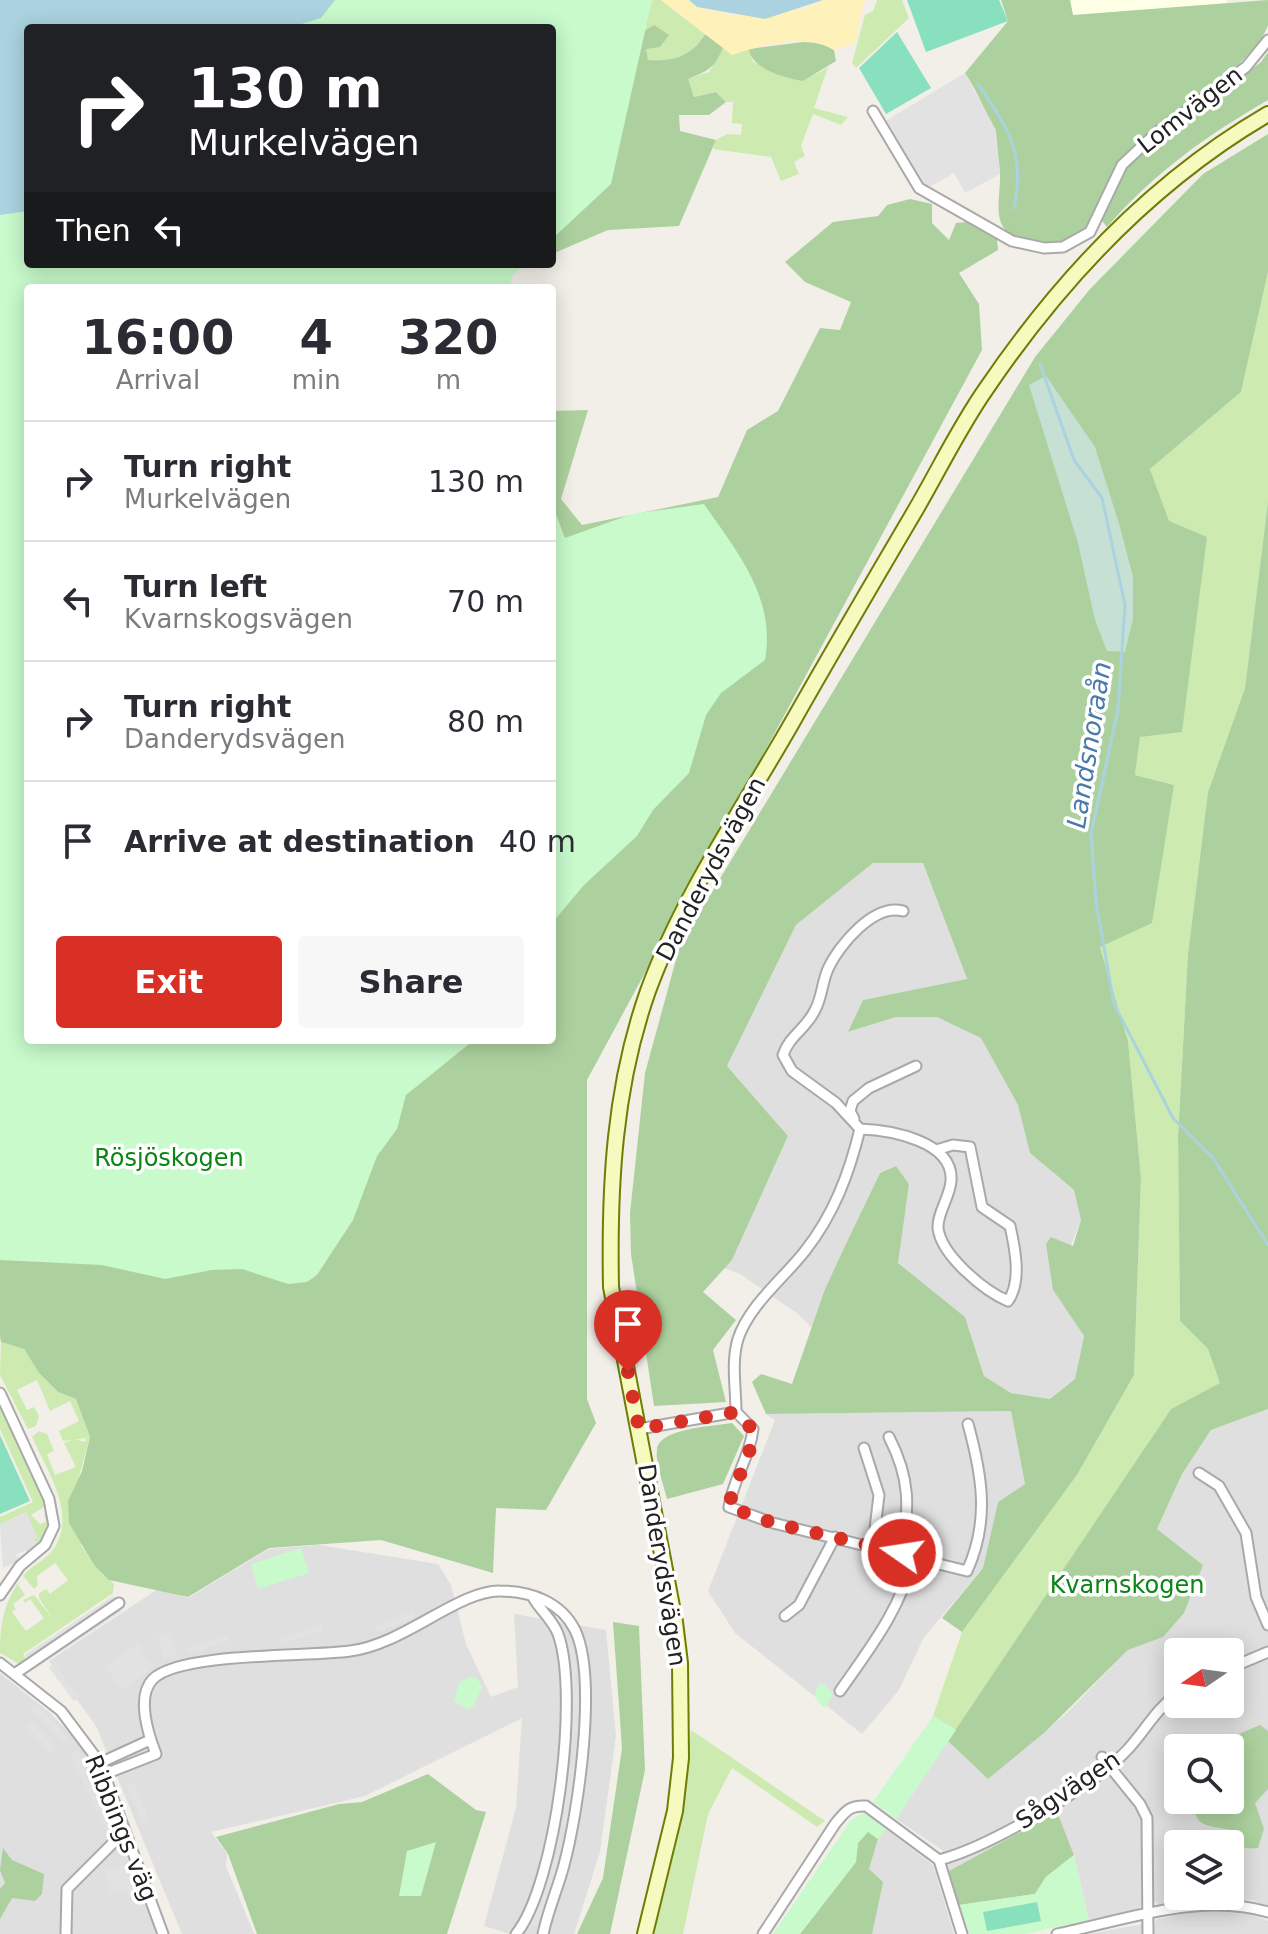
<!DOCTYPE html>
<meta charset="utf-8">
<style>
:root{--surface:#fff;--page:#f7f7f7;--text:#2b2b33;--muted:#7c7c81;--line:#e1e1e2;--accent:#d93025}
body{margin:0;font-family:"DejaVu Sans",sans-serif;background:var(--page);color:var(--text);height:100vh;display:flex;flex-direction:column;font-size:30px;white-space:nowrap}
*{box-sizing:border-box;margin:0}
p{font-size:26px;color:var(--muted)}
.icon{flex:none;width:44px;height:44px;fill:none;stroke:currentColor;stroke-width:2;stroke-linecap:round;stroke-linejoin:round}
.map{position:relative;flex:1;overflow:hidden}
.details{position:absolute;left:24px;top:284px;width:532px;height:760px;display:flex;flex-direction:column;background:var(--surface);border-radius:8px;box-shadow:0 4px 20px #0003}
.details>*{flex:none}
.hud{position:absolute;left:24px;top:24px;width:532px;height:244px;border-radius:8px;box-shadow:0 4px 20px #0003;background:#202124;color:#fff;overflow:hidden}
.needle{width:52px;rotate:257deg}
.fabs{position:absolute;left:1164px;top:1638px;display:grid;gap:16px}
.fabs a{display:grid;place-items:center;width:80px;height:80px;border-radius:8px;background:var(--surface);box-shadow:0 4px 20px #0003;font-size:40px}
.pin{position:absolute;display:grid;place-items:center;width:68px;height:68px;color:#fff;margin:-82px -34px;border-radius:50% 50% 50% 0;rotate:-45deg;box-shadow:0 0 8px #0007}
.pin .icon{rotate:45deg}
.me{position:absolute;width:88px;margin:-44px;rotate:283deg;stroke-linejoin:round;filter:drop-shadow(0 0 6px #0008)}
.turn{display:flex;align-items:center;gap:28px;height:168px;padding:0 32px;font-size:36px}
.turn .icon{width:104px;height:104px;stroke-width:2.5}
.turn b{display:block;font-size:56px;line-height:68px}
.then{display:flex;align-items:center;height:76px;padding:0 32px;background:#0003;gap:16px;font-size:30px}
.eta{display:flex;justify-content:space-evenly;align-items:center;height:136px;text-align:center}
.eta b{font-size:48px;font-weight:700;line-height:56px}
.action{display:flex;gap:16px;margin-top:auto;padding:16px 32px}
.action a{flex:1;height:92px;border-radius:8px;background:var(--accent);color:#fff;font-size:32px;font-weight:700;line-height:92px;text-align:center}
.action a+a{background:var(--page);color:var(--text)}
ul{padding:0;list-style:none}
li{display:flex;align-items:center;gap:24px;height:120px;padding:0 32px;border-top:2px solid var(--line)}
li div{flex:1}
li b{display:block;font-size:30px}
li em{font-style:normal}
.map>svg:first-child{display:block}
.residential{fill:#e0dfdf;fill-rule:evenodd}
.education{fill:#ffffe5}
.grass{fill:#cdebb0}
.forest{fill:#add19e}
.wetland{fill:#c6e0d4}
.sand{fill:#fff1ba}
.park{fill:#c8facc}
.pitch{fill:#88e0be}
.parking{fill:#e2e2e2}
.water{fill:#aad3df}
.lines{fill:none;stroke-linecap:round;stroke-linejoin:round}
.stream{stroke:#aad3df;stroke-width:3}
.street-casing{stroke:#a9a9a9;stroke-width:13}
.secondary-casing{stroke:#707d05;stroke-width:18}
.street{stroke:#fff;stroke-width:9}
.secondary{stroke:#f7fabf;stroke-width:14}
.route{stroke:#d93025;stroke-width:14;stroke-dasharray:0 25.2}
.labels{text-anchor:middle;stroke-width:7;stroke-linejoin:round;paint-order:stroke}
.street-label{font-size:24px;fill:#222;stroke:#fff}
.park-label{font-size:24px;fill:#0c8416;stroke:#fff}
.water-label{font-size:26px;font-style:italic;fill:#4a7aab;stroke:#fff}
</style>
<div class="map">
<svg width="1268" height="1934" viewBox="0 0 1268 1934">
<rect width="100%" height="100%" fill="#f2efe9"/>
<!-- residential -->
<g class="residential">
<path d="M873,863H923L967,980L863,1000L849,1032L896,1017H937L981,1037L1018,1105L1030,1153L1074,1190L1081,1220L1053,1290L1084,1336L1075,1379L1050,1399L1011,1393L984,1376L965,1317L897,1263L909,1184L896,1166L880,1173L825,1289L814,1330L798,1314L740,1274L724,1268L732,1260L788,1136L727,1066L796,925Z"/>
<path d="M1268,1409V1906L1252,1900H1214L1186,1901L1162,1907L1152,1899L1151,1814L1119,1766L1115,1773L1141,1811L1143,1823V1904L1140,1909L1089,1920L1074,1855L1056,1812L949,1871L942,1850L896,1819L948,1741L988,1778L1067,1713L1128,1650L1163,1637L1203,1565L1157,1529L1182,1474L1211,1430ZM1178,1652H1230V1704H1178ZM1178,1748H1230V1800H1178ZM1178,1844H1230V1896H1178Z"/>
<path d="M1011,1411L1025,1484L998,1502L983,1568L924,1637L899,1690L862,1734L735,1633L708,1591L775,1420L766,1414Z"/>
<path d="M319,1545L438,1564L451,1585L466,1644L491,1697L518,1687L514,1614L606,1630L616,1736L600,1852L574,1934H510L484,1926L516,1808L522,1718L365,1796L211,1832L227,1854L226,1866L254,1934H182L96,1726L49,1661L158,1589L188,1598L269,1549Z"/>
<path d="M0,1673L49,1712L90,1754L157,1934H0Z"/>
<path d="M886,1829L933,1865L954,1934H870L869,1869L878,1839Z"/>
<path d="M1242,1910L1268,1921V1934H1152L1153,1925L1157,1919L1200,1911Z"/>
<path d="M1143,1924V1934H1089Z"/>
</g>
<!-- education -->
<path class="education" d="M1070,0H1227V3L1073,16Z"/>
<!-- grass -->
<g class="grass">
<path d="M652,0H661L705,34C694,56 672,62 648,60L641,34Z"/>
<path d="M877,0H902L909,18L856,68L852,63L865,15L873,11Z"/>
<path d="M723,47L732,55L749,49L753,62C780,72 800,88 828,67L814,108L848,117L841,125L813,114L801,146L805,156L794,162L799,174L781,181L771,157L713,149L716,140L727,134L741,135L742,124L732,123L733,102H726L716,92L694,97L687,79L709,72Z"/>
<path d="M1268,272V501L1245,688L1208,792L1188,954L1178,1137L1180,1321L1208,1349L1221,1383L1171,1409L956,1730L933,1716L962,1632L1077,1475L1134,1375L1141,1178L1128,1041L1100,947L1174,785L1135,775L1140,736L1182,731L1169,522L1150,469L1241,392Z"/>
<path d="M1,1342L24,1349L39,1373L58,1392L76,1399L90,1437L78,1480L81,1545L94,1565L114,1584L113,1593L23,1654L26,1659L19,1664L0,1653C0,1624 3,1605 20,1580L18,1585L25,1595L13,1604L16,1609L12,1612L26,1631L44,1618L30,1599L25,1603L23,1600L34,1595L53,1619L39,1598V1593L46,1589L50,1594L68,1580L55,1563L37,1576L38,1585L34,1589L23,1576C31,1566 44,1561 52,1551C79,1516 47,1471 32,1437L39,1431L47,1434L54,1451L47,1454L55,1475L76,1467L64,1443L74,1439L85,1442L86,1438L63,1441L59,1431L79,1421L70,1401L50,1411L37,1380L17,1390L27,1410L34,1407L39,1416L36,1426L28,1429L0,1375Z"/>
<path d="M0,1402L47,1505L31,1515L40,1524L46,1522L44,1514H49L50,1527L39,1543L32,1540L37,1538L26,1513L0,1524V1517L33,1502L0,1429Z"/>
<path d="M691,1730L825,1821L817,1827L732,1768L708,1814L683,1934H650C671,1866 683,1800 691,1730Z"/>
</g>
<!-- forest -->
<g class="forest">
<path d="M335,0L641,33L654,25L669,35L660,47L646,49L648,60C672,62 693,56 705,34L723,47C715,69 707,71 688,79L694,97L716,92L726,102L709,115H679L680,131L716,140L679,226L608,230L552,254V28H289Z"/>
<path d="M1001,0H1070L1073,15L1268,0C1268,8 1268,18 1268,25C1256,64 1154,130 1121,162C1099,183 1103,221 1073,237C1055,247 1027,245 1009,233C992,221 1001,193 1000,175C999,139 984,102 965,73L1008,21Z"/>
<path d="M803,42L822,43L834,50L836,61L803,81C785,78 751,69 749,49Z"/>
<path d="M1268,52V100C1206,136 1155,172 1107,227L1102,221L1119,177L1130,162L1261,62Z"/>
<path d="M1268,134V272L1241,392L1150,469L1169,521L1207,537L1182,732L1140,737L1135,775L1174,785L1152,923L1100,947L1128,1041L1141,1178L1134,1375L1077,1475L962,1632L942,1618L983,1568L998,1502L1025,1484L1011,1411L766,1414L752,1382L761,1374L792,1384L825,1289L845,1246L880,1173L896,1166L909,1184L898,1263L965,1317L984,1376L1011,1393L1050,1399L1075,1379L1084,1336L1053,1290L1046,1244L1051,1237L1073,1246L1081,1220L1074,1190L1030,1153L1018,1105L981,1038L937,1017H896L848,1032L863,1000L967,979L923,863H873L796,925L727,1066L788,1136L732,1260L703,1292L736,1320L713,1350L726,1402L654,1406L631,1254L630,1213L645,1073L680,945L1035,357L1090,289L1203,174Z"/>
<path d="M910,199L932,204V223L949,240L956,223L967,222L997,239L998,250L959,273L979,304L982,350L587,1080V1399L596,1423L546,1510L496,1508L493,1573L381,1540L269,1548L188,1597L109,1580L94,1565L69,1523L68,1501L82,1471L90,1437L76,1399L58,1392L39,1373L24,1349L1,1342L0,1336V644L28,762V1040H552V411L588,410L561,499L582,525L718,497L747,430L778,411L820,328L840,330L851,302L805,282L785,262L833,222L878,216L887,205Z"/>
<path d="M1268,501V1409L1211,1430L1182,1474L1157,1529L1203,1565L1184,1613L1163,1637L1128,1650L1045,1732L988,1779L948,1741L1171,1409L1220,1383L1208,1349L1180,1321L1178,1137L1188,954L1208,792L1245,688Z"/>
<path d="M732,1423L744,1436L723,1484L667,1499C664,1485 655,1463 657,1449C660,1428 715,1426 732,1423Z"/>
<path d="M613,1622L639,1626L645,1770L610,1934H577L603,1878L622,1748Z"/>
<path d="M1260,1725L1268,1731V1789L1255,1803L1264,1829L1258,1848C1240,1850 1237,1845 1231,1830C1209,1825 1191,1828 1196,1800H1230L1227,1739Z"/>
<path d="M428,1774L476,1810L486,1812L447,1934H257L228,1854L216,1837L339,1804L362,1802Z"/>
<path d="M1057,1812L1074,1855L1046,1877L1035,1894L959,1905L949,1871Z"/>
<path d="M868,1831L878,1839L869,1869L883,1882L872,1934H800L855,1863L858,1843Z"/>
<path d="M3,1848L12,1860L44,1874L42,1894L35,1901L12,1898L0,1919V1889L5,1883L0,1870Z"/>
</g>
<!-- wetland -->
<path class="wetland" d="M1046,376L1095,447L1120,527L1133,577V619L1125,652L1107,651L1095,620L1078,543L1029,385Z"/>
<!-- sand -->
<path class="sand" d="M661,0H689L698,7L732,15L803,9L823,0H865L855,43L834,50C806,33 761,45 732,55Z"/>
<!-- park -->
<g class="park">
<path d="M73,0H652L611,184L552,239V28H37Z"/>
<path d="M28,35V264H525L512,276L510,288H28V1040H474L406,1095L397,1129L377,1156L353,1220L317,1275L307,1282L288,1284L242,1269L212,1270L165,1279L102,1265L0,1260V56Z"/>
<path d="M552,504L565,538L632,514L704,504C737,552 776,597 765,660L721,693L706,715L689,773L653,810L637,836L584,885L552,923Z"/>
<path d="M301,1548L309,1573L258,1589L251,1564Z"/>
<path d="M469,1677L477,1678L482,1687L474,1705L468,1710L454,1701L459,1683Z"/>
<path d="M821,1682L833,1693L825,1708L817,1701L815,1692Z"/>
<path d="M933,1716L956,1730L896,1819L873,1802Z"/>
<path d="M864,1813L886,1829L878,1839L868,1832L858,1843L856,1862L800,1934H773L851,1820Z"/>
<path d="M436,1842L421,1896H399L407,1851Z"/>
<path d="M1074,1855L1089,1920L1024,1934H969L959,1905L1035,1894L1046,1877Z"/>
</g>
<!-- pitch -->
<g class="pitch">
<path d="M907,0H999L1008,21L926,52Z"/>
<path d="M897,32L931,88L886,114L859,68Z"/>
<path d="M0,1435L30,1501L0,1514Z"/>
<path d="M1037,1902L1041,1921L987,1931L983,1912Z"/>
</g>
<!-- parking -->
<g class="parking">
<path d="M965,73L996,130L1000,174L965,193L954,173L926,189L920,185L884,122Z"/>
<path d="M26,1512L37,1537L32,1541L42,1542L27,1555L26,1550L15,1555L22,1559L3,1568L0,1524Z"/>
<path d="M113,1596L122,1611L34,1669L25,1655Z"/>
<path d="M413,1611L415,1617L378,1632L376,1626Z"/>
<path d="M322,1625L323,1631L282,1644L280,1638Z"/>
<path d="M171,1632L178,1653L164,1658L157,1637Z"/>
<path d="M227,1635L229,1641L189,1654L187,1648Z"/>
<path d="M138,1644L154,1668L121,1690L105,1666Z"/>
<path d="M574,1646L578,1700L577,1735H570L566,1647Z"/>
<path d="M54,1664L79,1697L74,1701L49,1668Z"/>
<path d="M36,1704L68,1737L63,1742L31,1709Z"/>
<path d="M31,1721L56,1748L50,1753L26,1726Z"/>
<path d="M76,1751L86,1765L82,1768L112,1832L109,1834L70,1754Z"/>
<path d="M568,1766L576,1767L568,1825L559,1823Z"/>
<path d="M134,1784L149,1821L142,1824L127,1786Z"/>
<path d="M552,1855L559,1857L538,1927L531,1924Z"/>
<path d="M125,1865L135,1895L128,1897L126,1889L110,1893L104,1871Z"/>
</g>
<!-- water -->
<g class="water">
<path d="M0,0H335L321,18L289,28H28V211L0,215Z"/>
<path d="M689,0H823L765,19L697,7Z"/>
</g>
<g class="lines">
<!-- stream -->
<g class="stream">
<path d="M978,84C1008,128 1026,153 1014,208"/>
<path d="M1040,364L1074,460L1102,498L1125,605L1118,710L1091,834L1096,902L1114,1004L1173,1118L1213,1158L1268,1245"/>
</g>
<!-- street casing -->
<g class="street-casing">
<g id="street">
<path d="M873,111L919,188L1012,241L1044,248L1063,247L1090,232L1122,165L1156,133L1246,67L1268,40"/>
<path d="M854,1119L850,1111L853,1101L869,1088L916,1066"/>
<path d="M860,1129C890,1130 954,1141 951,1181C950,1197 937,1213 938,1228C941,1255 984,1291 1008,1301C1022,1282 1015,1248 1010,1226L982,1207L970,1147L953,1145L936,1150"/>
<path d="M860,1129L836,1103L792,1071L783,1055C789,1036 807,1028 815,1010C822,998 822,982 828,969C839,945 874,903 903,911"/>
<path d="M0,1393L49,1499L54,1526L45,1545L20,1566L0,1595"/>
<path d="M736,1412L753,1429C750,1457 733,1479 729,1507L773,1523L967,1571C990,1521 982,1475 968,1424"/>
<path d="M639,1429L736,1412C736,1388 731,1362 738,1339C749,1305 784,1278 805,1251C834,1214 849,1174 860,1129"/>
<path d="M889,1437C911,1480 909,1507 902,1553"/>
<path d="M864,1448L879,1495L873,1546"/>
<path d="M1199,1473L1219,1486L1246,1533L1256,1597L1268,1625"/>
<path d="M785,1616L799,1605L835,1537"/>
<path d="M0,1663L61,1711L100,1763L163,1934"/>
<path d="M1230,1668L1268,1652"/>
<path d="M16,1673L119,1603"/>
<path d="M840,1691C870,1648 901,1609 913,1557"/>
<path d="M1102,1757L1140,1804L1147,1818L1148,1934"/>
<path d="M100,1763L150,1740"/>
<path d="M105,1774L156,1754C148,1734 136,1696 153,1679C181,1652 308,1657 350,1651C403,1645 459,1590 500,1591C531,1591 561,1602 575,1630C598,1678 578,1813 564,1865C558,1888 548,1910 543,1934"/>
<path d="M939,1860C988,1847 1095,1786 1129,1748C1146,1729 1157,1708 1178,1693"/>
<path d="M66,1934L67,1889L125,1831"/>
<path d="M516,1934C556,1885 580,1694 558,1634C553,1620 541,1611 534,1599"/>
<path d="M763,1934L835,1824C845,1812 849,1805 866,1806L939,1860L962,1934"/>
<path d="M1057,1934C1125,1920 1199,1892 1268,1912"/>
</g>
</g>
<!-- secondary casing -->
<g class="secondary-casing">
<path id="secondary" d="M645,1934L675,1811L681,1758L680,1663L675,1622L611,1287C609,1186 614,1087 648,991C683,895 743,809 793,721C832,652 872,584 912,516C937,474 958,429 986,389C1060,280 1153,181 1268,114"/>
</g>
<!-- street -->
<use href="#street" class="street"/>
<!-- secondary -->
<use href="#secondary" class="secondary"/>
</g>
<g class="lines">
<!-- route -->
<path class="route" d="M628,1372L639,1429L736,1412C773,1434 733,1475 729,1507L773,1523L902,1553"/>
</g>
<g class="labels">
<!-- street labels -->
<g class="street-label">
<text transform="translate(1190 110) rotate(-38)" y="8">Lomvägen</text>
<text transform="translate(711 869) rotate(-62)" y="8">Danderydsvägen</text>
<text transform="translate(662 1565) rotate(81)" y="8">Danderydsvägen</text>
<text transform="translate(1068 1790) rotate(-34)" y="8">Sågvägen</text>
<text transform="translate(121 1828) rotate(68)" y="8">Ribbings väg</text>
</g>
<!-- park labels -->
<g class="park-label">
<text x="169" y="1166">Rösjöskogen</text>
<text x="1127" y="1593">Kvarnskogen</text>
</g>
<!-- water labels -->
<g class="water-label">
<text transform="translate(1089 745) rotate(-81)" y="9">Landsnoraån</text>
</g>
</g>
</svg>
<div class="fabs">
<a><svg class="needle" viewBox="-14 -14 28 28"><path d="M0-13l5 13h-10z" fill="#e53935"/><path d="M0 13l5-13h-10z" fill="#7c7c81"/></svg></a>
<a><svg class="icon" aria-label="search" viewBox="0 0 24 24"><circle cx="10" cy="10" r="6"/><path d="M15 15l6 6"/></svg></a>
<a><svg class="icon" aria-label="layers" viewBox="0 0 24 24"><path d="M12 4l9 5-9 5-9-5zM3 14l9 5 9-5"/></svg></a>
</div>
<div class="pin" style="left:628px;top:1372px;background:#d93025"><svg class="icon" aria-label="arrive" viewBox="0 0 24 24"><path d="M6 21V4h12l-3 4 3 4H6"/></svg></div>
<svg class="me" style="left:902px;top:1553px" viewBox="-20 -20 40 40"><circle r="17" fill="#d93025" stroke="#fff" stroke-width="3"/><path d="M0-11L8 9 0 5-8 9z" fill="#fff"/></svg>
<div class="hud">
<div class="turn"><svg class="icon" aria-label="right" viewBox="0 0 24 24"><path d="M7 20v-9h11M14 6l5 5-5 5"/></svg><div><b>130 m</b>Murkelvägen</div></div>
<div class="then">Then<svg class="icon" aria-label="left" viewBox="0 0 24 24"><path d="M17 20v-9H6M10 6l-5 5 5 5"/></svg></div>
</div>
<section class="details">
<div class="eta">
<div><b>16:00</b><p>Arrival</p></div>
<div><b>4</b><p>min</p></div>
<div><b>320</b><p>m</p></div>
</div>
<ul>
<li><svg class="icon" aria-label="right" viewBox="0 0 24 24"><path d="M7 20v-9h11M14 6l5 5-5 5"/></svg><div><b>Turn right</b><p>Murkelvägen</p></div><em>130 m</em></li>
<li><svg class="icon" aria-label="left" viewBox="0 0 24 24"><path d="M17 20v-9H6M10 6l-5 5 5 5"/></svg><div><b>Turn left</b><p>Kvarnskogsvägen</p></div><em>70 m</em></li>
<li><svg class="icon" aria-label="right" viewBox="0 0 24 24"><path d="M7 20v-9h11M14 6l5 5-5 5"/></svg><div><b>Turn right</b><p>Danderydsvägen</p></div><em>80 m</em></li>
<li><svg class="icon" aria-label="arrive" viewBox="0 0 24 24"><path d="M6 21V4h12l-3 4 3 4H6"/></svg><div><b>Arrive at destination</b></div><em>40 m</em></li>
</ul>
<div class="action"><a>Exit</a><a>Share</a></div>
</section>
</div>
